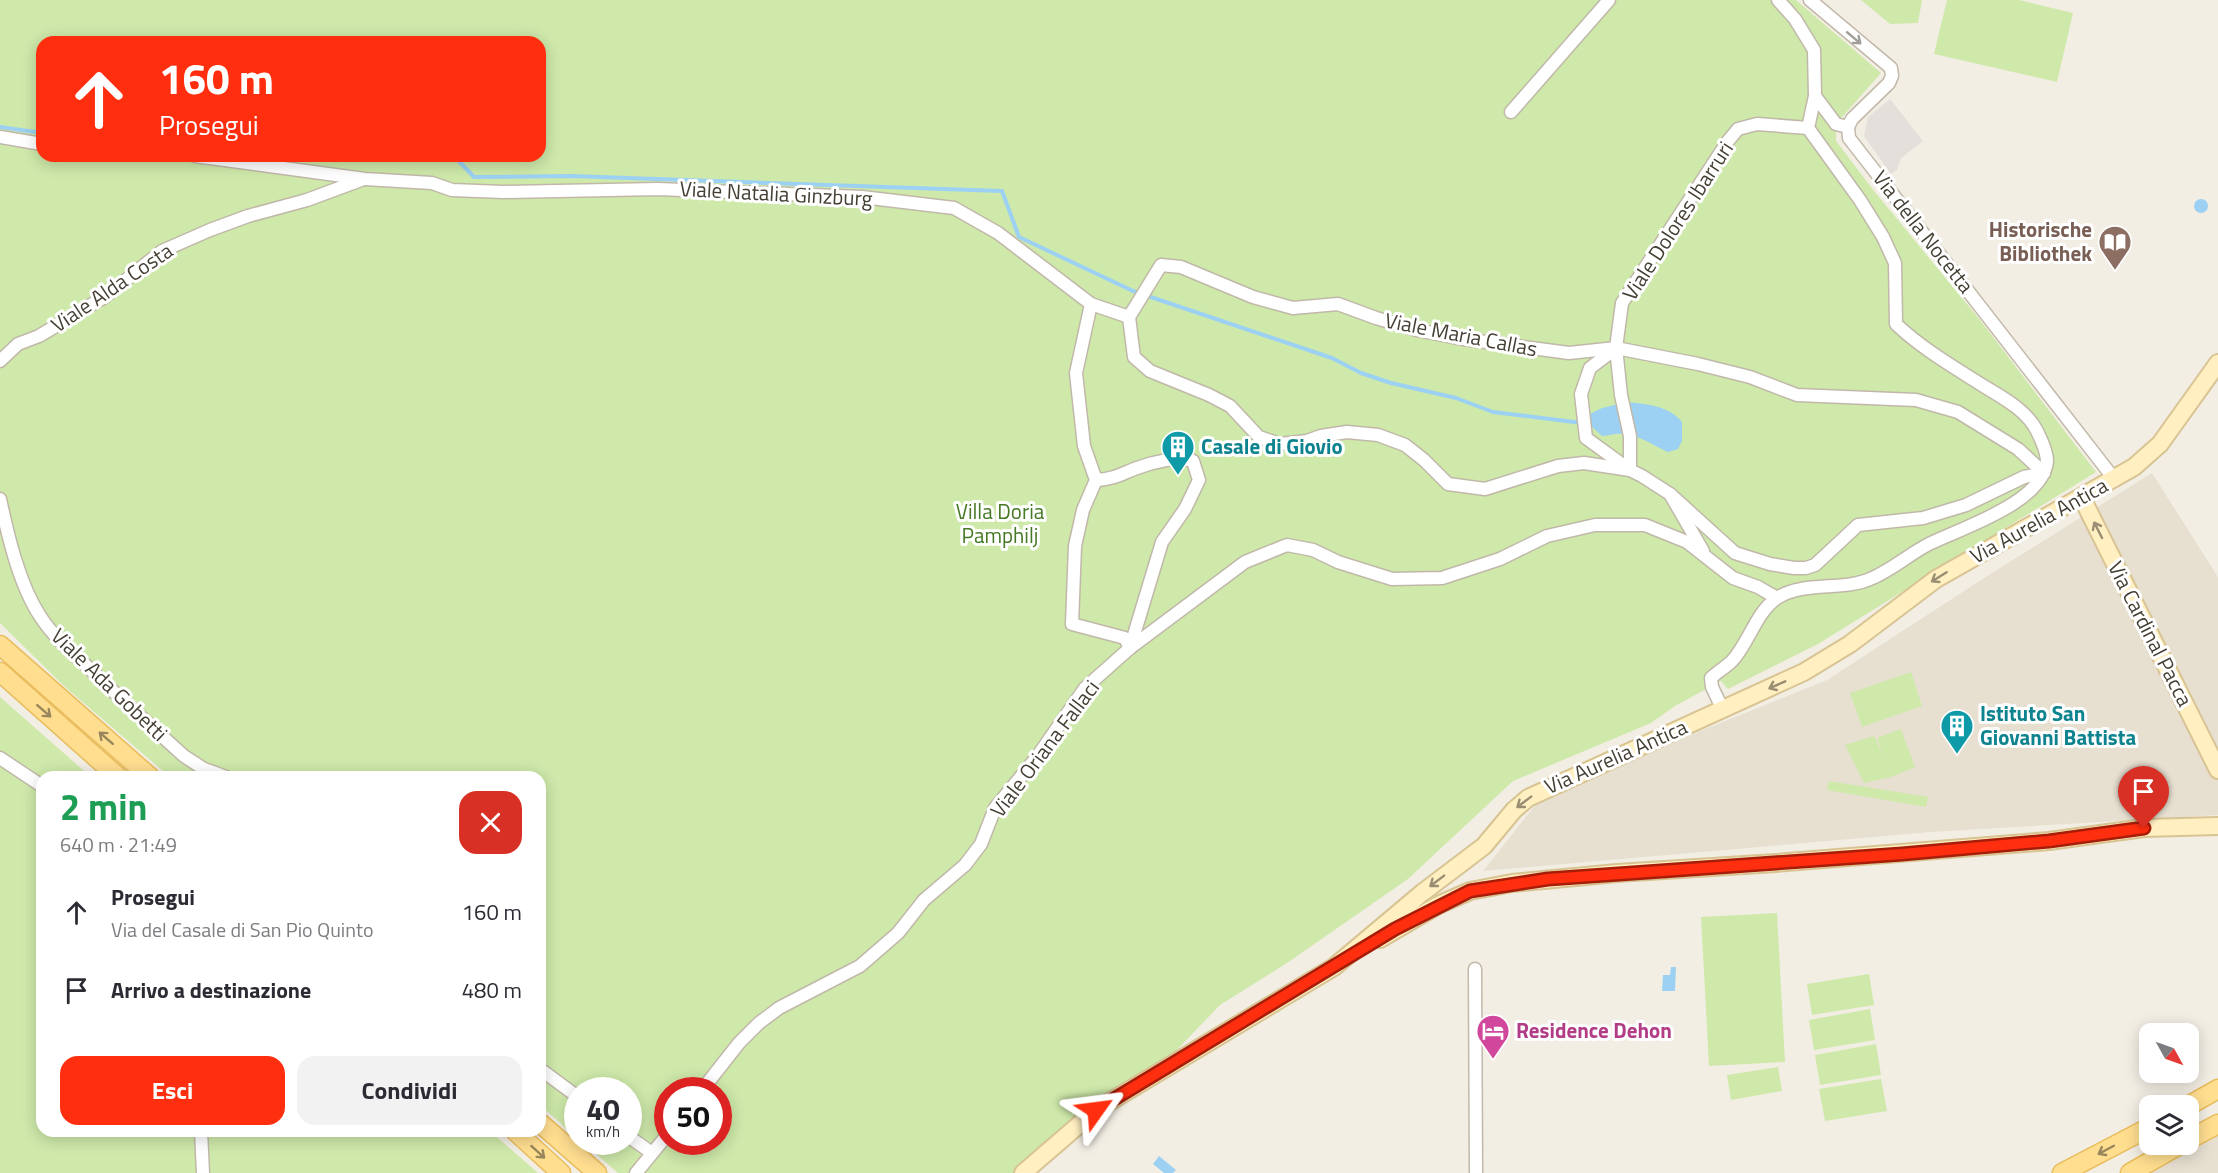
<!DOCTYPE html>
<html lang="it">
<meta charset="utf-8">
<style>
:root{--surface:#fff;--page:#f2f2f3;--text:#2b2b33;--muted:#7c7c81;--accent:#ff2e0e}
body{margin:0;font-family:"Titillium Web",sans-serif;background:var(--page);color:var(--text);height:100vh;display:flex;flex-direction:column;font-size:22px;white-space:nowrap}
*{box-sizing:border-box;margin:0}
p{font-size:20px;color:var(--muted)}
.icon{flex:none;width:33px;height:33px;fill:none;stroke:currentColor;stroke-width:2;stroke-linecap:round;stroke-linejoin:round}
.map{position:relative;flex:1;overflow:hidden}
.drawer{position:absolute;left:36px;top:771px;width:510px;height:366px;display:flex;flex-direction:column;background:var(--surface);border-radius:18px;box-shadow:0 3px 15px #0003}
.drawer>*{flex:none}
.banner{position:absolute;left:36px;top:36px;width:510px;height:126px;border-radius:18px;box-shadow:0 3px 15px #0003;background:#ff2e0e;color:#fff;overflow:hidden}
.needle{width:39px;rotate:130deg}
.controls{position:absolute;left:2139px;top:1023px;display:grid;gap:12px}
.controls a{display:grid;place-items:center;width:60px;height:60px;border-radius:12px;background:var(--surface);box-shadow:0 3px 15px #0003;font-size:30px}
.speed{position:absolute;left:564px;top:1077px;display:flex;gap:12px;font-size:30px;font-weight:700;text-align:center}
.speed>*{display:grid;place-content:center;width:78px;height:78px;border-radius:50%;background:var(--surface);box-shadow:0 3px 15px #0003;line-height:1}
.speed small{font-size:15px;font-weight:400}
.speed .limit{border:9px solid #d22;background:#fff;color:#111}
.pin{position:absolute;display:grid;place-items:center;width:51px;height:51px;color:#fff;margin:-62px -26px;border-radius:50% 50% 50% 0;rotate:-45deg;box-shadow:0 0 6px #0007}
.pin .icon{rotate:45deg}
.me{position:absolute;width:66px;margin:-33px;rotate:59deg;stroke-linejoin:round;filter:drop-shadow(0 0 4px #0008)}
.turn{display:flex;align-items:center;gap:21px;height:126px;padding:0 24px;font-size:27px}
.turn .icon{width:78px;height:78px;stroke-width:2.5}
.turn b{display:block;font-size:42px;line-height:51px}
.round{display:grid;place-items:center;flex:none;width:63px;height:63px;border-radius:18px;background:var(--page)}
.overview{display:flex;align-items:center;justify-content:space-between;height:102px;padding:0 24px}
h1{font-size:36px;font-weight:700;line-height:45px;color:#1e9e55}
.cta{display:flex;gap:12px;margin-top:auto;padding:12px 24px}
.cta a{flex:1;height:69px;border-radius:18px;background:var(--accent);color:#fff;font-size:24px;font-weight:700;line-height:69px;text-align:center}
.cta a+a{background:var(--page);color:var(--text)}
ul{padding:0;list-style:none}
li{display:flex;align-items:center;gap:18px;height:78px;padding:0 24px}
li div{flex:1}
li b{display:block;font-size:22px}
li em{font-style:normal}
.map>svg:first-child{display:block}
.residential{fill:#e7e0d1}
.green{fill:#cee9aa;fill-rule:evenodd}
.parking{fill:#e3e0dc}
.water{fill:#9cd1f3}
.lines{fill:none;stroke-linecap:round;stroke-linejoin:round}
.stream{stroke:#9cd1f3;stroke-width:4}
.street-casing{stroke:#c1b8a9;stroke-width:15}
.secondary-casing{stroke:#d8c493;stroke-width:20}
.primary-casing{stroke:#e9bc5c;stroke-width:21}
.street{stroke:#fff;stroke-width:12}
.secondary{stroke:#ffefc1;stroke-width:16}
.primary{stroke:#ffde90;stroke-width:18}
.oneway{stroke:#a29e99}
.oneway2{stroke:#998e73}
.oneway3{stroke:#99865d}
.route-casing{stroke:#a61e09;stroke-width:15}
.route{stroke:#ff2e0e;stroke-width:10}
.labels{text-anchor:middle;stroke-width:6;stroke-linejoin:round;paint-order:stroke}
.street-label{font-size:21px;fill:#453e33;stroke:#fff}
.education-label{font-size:21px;font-weight:bold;fill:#785e54;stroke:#fff;text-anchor:end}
.culture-label{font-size:21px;font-weight:bold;fill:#0d838f;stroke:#fff;text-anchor:start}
.park-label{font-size:21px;fill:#467925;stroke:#fff}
.hotel-label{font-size:21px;font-weight:bold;fill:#b23c85;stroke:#fff;text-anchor:start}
</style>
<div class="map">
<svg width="2218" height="1173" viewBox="0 0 2218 1173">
<rect width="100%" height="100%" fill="#f3eee4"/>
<!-- residential -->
<g class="residential">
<path d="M2152,473L2218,577V815L1931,832L1483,871L1536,804L1643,754L1827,680L1995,571Z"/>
<path d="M2218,1134V1173H2147Z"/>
</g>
<!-- green -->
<g class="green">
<path d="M0,0H1796L1881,73L1836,124V141L1874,191L1980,320L2096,472L1818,644L1728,689L1721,681L1675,706L1651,723L1513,781L1408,879L1287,963L1220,1005L1172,1055L1080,1112L1013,1173H618L582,1142H628V1090H578L577,1138L540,1105V777H170L64,686L0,623ZM42,42H540V156H42ZM668,1090H718V1142H668Z"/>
<path d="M1861,0H1922L1918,23L1890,24Z"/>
<path d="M1947,0H2019L2073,13L2057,82L1934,54Z"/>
<path d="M1911,672L1922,706L1862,727L1850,693Z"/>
<path d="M0,697L91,777H42V1131H490L538,1173H0Z"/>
<path d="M1901,729L1915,767L1891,777L1864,783L1845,745L1874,736L1883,756L1877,738Z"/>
<path d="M1829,781L1928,797L1926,807L1827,790Z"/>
<path d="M1777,913L1785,1062L1709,1066L1701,917Z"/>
<path d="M1869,974L1874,1005L1812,1015L1807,984Z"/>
<path d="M1870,1009L1875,1040L1814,1050L1809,1020Z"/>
<path d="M1876,1044L1881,1075L1820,1085L1815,1055Z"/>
<path d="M1778,1067L1782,1091L1731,1100L1727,1075Z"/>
<path d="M1881,1079L1887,1111L1825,1121L1819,1089Z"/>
</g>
<!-- parking -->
<path class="parking" d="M1890,99L1923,141L1901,158L1897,170L1891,174L1864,136L1868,117Z"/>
<!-- water -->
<g class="water">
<circle cx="2201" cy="206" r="7"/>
<path d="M1627,402C1646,404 1670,406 1682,422V441L1678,449L1668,452C1652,445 1640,435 1622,434C1615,433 1609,436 1602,436L1589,424L1590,414L1602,408Z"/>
<path d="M1671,967H1676L1675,991H1662L1663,975H1670Z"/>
<path d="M1159,1156L1176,1170L1173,1173H1164L1153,1164Z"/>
</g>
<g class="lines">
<!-- stream -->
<g class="stream">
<path d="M0,127L42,133"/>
<path d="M454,156L474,177L571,176L1002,191L1019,237L1133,291L1332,358L1361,373L1391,383L1456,398L1493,412L1582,423"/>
</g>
<!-- street casing -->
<g class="street-casing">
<g id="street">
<path d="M1778,0L1795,19L1814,50L1815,96L1836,124L1848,127"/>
<path d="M1810,0L1891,68L1892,76L1889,83L1852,119L1848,127L1849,138L2115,480"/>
<path d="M1511,112L1609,0"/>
<path d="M0,137L42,144"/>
<path d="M195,156L365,179L432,183L452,190L503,192L658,189L862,197L954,208L998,233L1091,304L1129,317"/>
<path d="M1091,304L1076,373L1084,446L1096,480L1083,510L1075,546L1072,624L1125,638L1130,648"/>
<path d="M1129,317L1134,357L1150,371L1209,395L1230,406L1259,437L1280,444L1307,441L1321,436L1347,432L1378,435L1405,445L1424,460L1448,484L1485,489L1558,466L1584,463L1630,470V436L1621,395L1616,348L1622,303L1728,141L1738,129L1757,124L1808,128"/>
<path d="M1129,317L1161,265L1181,267L1253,297L1293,308L1338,304L1376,318L1417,330L1463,339L1569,353L1616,348L1698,364L1750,377L1797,395L1916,400L1958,412L2018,449L2044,473"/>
<path d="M1615,349L1590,368L1581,394L1586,438L1630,470L1642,476L1670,494L1703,551"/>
<path d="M0,361L18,344L39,336L106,296L162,251L210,230L248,216L307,200L361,180"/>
<path d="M1096,480C1112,480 1123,473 1137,468C1153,462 1177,456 1193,461L1199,480L1185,509L1162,542L1130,648"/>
<path d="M1670,494L1735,553L1770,564L1794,568H1806L1815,565L1858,525L1923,518L1966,505L2024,477L2044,473"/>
<path d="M0,499C8,536 19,584 40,616C54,638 75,655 93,672C123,701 153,728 184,756L204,769L226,777"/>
<path d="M1723,710L1712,687L1711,678C1717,672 1726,667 1732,661C1749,643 1756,612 1777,598C1802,581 1843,591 1870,579C1891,571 1909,554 1929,544C1961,528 2043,503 2047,461C2047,451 2041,439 2037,431C2025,407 1995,394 1974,380C1947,363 1919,346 1896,324L1895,263L1883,237L1860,200L1808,128L1815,96"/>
<path d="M0,758L42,786"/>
<path d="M1475,969L1476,1173"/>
<path d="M540,1069L578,1097"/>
<path d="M702,1090L739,1043L759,1023L779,1008L860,966L898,933L924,900L965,865L981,844L995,808L1037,757L1085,688L1130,648L1245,562L1287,545L1313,550L1338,562L1392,579L1442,578L1500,559L1547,536L1595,525H1645L1687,542L1733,578L1758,587L1777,598"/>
<path d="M201,1131L203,1173"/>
<path d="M628,1136L652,1153"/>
<path d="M636,1173L668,1134"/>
</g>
</g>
<!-- secondary casing -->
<g class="secondary-casing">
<g id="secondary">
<path d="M2082,498L2218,770"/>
<path d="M1380,939L1438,905L1470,891L1512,883L1617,873L1776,863L2049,841L2144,828L2218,826"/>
<path d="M1023,1173L1096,1110L1334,967L1422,893L1484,846L1514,810L1528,798L1804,672L1850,644L1936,579L2134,467L2160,444L2218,363"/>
</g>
</g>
<!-- primary casing -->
<g class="primary-casing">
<g id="primary">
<path d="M0,645L150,777"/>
<path d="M0,672L118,777"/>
<path d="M2188,1106L2218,1089"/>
<path d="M540,1123L597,1173"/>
<path d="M515,1131L561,1173"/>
<path d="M2188,1140L2218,1124"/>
<path d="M2062,1173L2150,1127"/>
<path d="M2130,1173L2181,1144"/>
</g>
</g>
<!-- street -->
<use href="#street" class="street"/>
<!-- secondary -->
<use href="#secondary" class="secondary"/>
<!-- primary -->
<use href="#primary" class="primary"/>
</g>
<!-- one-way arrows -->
<defs><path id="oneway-shaft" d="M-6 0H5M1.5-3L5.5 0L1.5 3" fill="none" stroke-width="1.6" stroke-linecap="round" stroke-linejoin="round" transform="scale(1.5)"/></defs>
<use class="oneway" href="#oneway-shaft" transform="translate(1854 38) rotate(40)"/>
<g class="oneway2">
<use href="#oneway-shaft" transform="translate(2098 530) rotate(-117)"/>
<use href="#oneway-shaft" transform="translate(1939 577) rotate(148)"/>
<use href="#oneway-shaft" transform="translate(1777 685) rotate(156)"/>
<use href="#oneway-shaft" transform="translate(1524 802) rotate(143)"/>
<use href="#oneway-shaft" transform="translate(1437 881) rotate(143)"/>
</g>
<g class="oneway3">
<use href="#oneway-shaft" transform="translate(44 711) rotate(41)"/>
<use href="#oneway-shaft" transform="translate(106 738) rotate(-139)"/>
<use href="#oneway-shaft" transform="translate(2106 1150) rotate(152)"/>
<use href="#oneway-shaft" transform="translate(538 1152) rotate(42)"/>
</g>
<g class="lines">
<!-- route casing -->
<g class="route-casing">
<path id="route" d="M1096,1110L1395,929L1470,891L1548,879L1902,854L2049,841L2144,828"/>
</g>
<!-- route -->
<use href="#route" class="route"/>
</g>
<!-- icons -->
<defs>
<g id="library-pin" transform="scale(1.725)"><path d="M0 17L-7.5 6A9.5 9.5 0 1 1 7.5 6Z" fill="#8d6e63" stroke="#fff"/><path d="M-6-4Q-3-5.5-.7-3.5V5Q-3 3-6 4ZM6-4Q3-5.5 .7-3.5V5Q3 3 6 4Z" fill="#fff"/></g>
<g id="building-pin" transform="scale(1.725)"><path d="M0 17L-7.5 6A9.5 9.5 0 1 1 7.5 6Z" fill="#0f9aa8" stroke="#fff"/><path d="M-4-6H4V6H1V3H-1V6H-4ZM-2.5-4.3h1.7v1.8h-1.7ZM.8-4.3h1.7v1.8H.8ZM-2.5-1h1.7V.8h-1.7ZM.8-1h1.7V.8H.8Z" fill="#fff"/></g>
<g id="hotel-pin" transform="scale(1.725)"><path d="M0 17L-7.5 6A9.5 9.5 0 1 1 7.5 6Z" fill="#d1479c" stroke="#fff"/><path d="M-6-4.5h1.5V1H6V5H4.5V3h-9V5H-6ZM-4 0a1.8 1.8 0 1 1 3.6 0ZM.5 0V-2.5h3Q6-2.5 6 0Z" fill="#fff"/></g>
</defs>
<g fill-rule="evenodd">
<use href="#library-pin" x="2115" y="242"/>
<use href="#building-pin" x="1178" y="447"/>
<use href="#building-pin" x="1957" y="726"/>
<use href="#hotel-pin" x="1493" y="1031"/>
</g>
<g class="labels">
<!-- street labels -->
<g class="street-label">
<text transform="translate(776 194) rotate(3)" y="7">Viale Natalia Ginzburg</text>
<text transform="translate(1678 221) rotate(-57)" y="7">Viale Dolores Ibarruri</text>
<text transform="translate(1923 232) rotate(52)" y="7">Via della Nocetta</text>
<text transform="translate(112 288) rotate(-34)" y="7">Viale Alda Costa</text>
<text transform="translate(1461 335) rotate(11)" y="7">Viale Maria Callas</text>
<text transform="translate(2039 521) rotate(-29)" y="7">Via Aurelia Antica</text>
<text transform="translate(2150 634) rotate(63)" y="7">Via Cardinal Pacca</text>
<text transform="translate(109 685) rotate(44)" y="7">Viale Ada Gobetti</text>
<text transform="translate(1045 749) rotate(-53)" y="7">Viale Oriana Fallaci</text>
<text transform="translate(1616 757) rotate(-24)" y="7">Via Aurelia Antica</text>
</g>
<!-- education labels -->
<g class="education-label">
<text x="2092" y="237">Historische<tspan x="2092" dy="24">Bibliothek</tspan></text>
</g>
<!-- culture labels -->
<g class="culture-label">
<text x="1201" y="454">Casale di Giovio</text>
<text x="1980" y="721">Istituto San<tspan x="1980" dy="24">Giovanni Battista</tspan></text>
</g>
<!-- park labels -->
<g class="park-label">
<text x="1000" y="519">Villa Doria<tspan x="1000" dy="24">Pamphilj</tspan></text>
</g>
<!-- hotel labels -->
<g class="hotel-label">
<text x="1516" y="1038">Residence Dehon</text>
</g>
</g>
</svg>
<div class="controls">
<a><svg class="needle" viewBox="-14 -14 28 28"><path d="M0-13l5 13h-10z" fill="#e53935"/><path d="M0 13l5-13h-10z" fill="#7c7c81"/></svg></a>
<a><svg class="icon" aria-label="layers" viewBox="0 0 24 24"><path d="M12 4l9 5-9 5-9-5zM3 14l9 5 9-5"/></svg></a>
</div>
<div class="speed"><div>40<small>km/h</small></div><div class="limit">50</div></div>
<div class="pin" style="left:2144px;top:828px;background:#d93025"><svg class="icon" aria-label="arrive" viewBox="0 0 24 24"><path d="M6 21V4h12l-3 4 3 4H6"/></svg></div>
<svg class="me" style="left:1096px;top:1110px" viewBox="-20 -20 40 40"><path d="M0-17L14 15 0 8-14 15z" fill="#ff2e0e" stroke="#fff" stroke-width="4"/></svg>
<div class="banner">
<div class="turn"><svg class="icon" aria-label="ahead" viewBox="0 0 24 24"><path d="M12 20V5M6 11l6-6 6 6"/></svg><div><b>160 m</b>Prosegui</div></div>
</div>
<section class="drawer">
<div class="overview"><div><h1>2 min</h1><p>640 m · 21:49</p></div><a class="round" style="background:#d93025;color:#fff"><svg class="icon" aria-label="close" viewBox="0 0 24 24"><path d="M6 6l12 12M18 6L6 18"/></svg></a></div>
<ul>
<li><svg class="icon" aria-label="ahead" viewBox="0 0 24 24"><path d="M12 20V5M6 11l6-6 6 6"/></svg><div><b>Prosegui</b><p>Via del Casale di San Pio Quinto</p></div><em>160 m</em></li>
<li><svg class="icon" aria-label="arrive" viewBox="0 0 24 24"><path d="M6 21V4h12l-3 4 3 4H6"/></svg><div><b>Arrivo a destinazione</b></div><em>480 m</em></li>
</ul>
<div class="cta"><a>Esci</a><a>Condividi</a></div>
</section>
</div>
